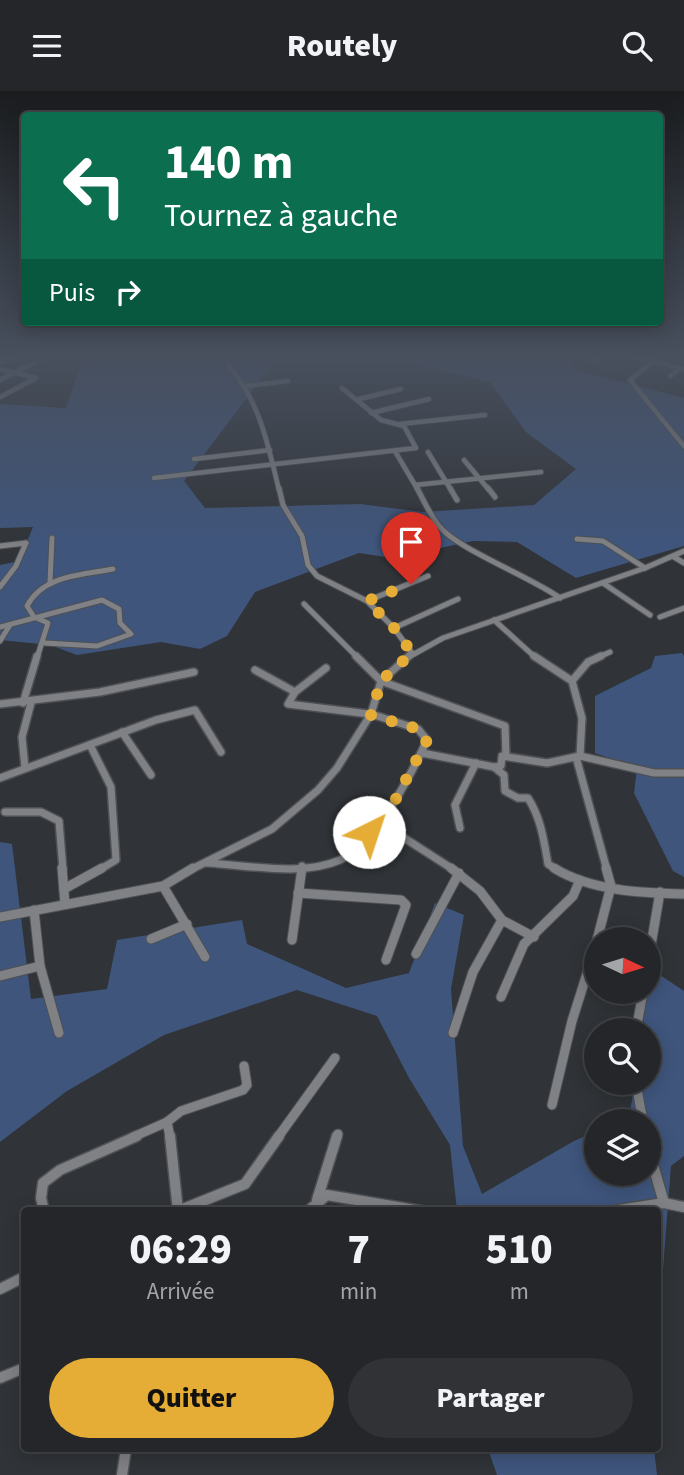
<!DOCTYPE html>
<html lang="fr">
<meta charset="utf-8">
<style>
:root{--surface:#242629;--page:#303235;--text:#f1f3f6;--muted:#a3a5a8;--line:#414346;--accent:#e5ad35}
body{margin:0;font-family:"Source Sans 3",sans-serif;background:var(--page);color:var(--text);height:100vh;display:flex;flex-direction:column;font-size:26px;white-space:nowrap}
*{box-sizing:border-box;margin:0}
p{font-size:23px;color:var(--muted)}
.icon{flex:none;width:38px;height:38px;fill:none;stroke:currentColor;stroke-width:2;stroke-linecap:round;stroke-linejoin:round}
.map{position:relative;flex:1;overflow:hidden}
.sheet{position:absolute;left:21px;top:1116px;width:640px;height:245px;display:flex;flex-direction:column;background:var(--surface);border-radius:7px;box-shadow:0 4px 18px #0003,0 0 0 2px var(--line)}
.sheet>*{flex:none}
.banner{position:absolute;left:21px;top:21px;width:642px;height:214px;border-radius:7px;box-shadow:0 4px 18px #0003,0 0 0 2px var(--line);background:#0b6e4f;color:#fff;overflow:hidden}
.needle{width:46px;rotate:94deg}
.buttons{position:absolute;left:584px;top:836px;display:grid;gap:14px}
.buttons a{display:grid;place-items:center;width:77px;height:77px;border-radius:50%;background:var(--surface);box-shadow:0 4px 18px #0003,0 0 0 2px var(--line);font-size:35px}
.pin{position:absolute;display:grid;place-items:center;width:60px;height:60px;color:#fff;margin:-72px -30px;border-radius:50% 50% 50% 0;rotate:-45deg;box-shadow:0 0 7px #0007}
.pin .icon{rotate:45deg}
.me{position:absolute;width:77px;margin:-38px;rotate:41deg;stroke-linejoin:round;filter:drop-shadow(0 0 5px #0008)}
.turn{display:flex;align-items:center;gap:24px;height:147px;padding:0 28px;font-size:32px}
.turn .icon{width:91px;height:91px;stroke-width:2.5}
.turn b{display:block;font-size:49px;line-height:60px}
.then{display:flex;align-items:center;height:66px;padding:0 28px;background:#0003;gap:14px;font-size:26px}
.eta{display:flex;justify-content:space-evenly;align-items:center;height:119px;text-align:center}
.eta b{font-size:42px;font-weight:800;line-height:49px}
.button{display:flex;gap:14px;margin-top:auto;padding:14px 28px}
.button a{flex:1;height:80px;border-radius:42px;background:var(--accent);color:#111;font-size:28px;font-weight:800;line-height:80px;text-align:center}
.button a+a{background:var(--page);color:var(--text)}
header{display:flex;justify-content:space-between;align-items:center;height:91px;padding:0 28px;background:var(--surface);font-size:32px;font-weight:800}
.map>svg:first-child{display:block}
.green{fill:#3f557c;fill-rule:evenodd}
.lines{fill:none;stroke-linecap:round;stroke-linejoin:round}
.street-far4-casing{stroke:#4d5054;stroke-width:6}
.street-far3-casing{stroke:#4d5054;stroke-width:7}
.street-far2-casing{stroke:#4d5054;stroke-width:10}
.street-far1-casing{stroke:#4d5054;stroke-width:11}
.street-casing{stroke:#4d5054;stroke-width:13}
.street-far4{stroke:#808184;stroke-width:4.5}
.street-far3{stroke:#808184;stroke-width:5}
.street-far2{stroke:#808184;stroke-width:7}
.street-far1{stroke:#808184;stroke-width:9}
.street{stroke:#808184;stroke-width:10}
.route{stroke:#e5ad35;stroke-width:12;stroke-dasharray:0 21.6}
</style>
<header><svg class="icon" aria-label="menu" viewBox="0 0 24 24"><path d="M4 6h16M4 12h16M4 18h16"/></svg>Routely<svg class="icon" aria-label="search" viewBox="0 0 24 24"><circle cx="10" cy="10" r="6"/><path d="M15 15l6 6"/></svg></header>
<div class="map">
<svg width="684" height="1384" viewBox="0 0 684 1384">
<rect width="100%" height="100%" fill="#303337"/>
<!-- green -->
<g class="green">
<path d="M83,266H574L572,278L684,307V455L576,487L517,451L473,450L392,467L359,462L255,501L227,545L200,558L161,551L77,564L50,554L0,549V474L19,470L33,436L0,437V313L66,317ZM274,271L409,272L490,291L526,341L576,378L534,414L423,421L360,413L205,417L184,390Z"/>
<path d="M682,562L684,565V786L673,780L634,702L637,677L595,662V605L651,577L655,565Z"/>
<path d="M0,751L12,753L31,908L107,898L117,849L242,829L247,853L346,897L409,882L435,812L464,824L451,898L463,1055L482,1103L574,1050L597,1040V1083H649V1031H619L629,1026L635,992H649V940H642L651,878L684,900V1065L671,1075L658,1243V1120H457L450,1054L409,987L377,925L297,899L164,944L67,1000L0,1051Z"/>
<path d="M488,1358H654L657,1384H497Z"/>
</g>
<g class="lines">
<!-- street-far4 casing -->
<g class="street-far4-casing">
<g id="street-far4">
<path d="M635,266L684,278"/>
<path d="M659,266L630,289L684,355"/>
<path d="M593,270L599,266"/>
<path d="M0,272L13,266"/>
<path d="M229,275C260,311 268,354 279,399"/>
<path d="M0,278L35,287"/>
<path d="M670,285L680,277"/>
<path d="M0,289L42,268"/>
<path d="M246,295L288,290"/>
<path d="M0,306L36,287"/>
<path d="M359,308L401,298"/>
<path d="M371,322L429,308"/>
<path d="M400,333L485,324"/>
<path d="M428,361L451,399"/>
<path d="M396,362L418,399"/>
<path d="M194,368L270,359"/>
<path d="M464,369L489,399"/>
<path d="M154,387L416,357L404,335L381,329L342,297"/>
<path d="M415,394L541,381"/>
</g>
</g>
<!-- street-far3 casing -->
<g class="street-far3-casing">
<g id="street-far3">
<path d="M279,397L283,414L302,445L308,474L317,485L367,510L394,537L412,562"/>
<path d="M417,397C424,410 430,424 439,435C457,458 531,486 560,507"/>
<path d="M450,397L457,409"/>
<path d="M488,397L495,406"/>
<path d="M577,448L603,450L645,477"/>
<path d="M0,455L26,452"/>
<path d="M674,466L684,472"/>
<path d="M50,491L52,447"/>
<path d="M603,492L650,524"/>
<path d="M0,496L16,475L26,452"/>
<path d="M367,510L428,485"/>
<path d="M304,513L358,567"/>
<path d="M660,526L684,517"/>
<path d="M494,529L536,567"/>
<path d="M0,536L102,509L119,518L120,532L131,543L97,555L45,552"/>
<path d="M394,537L458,508"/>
<path d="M0,550L10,534"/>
<path d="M37,567L48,532L34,526L27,515C43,484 82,484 113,478"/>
<path d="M407,567L443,547L645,477L684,460"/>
<path d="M597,567L610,561"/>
</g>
</g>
<!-- street-far2 casing -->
<g class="street-far2-casing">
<g id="street-far2">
<path d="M356,565L381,590L505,635L506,665"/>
<path d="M326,577L295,601L288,613L369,623"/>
<path d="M255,579L295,601"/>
<path d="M572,590L588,571L601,565"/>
<path d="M23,612L37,565"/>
<path d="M0,613L100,601L194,581"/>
<path d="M122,641L151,684"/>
<path d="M90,654L111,696L116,769L99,779"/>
<path d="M422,662L494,676L504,684L505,700L518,707H528C541,727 544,750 548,773L557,779"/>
<path d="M580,665L654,682H684"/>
<path d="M576,666L607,779"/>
<path d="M494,676L501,675L502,665L547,672L580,665L582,627L572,590L534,565"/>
<path d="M25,677L22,646L31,612"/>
<path d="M0,687L156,629L195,619L221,661"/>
<path d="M390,719L395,741L454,779"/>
<path d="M5,721H41L59,730L63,779"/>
<path d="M460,737L455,714L476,672"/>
<path d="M207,772C248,774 301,786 340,769C375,754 412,682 427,649L418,638L371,623"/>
<path d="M190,779L272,738L318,699L337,677L371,623L381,590L409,565"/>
<path d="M302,779V775"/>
</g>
</g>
<!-- street-far1 casing -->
<g class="street-far1-casing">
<g id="street-far1">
<path d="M62,777L65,813"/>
<path d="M451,777L480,800L502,829L534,846"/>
<path d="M554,777C591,800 642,802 684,803"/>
<path d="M163,795L205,866"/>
<path d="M64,798L102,777"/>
<path d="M298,802L401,809L406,814L386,869"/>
<path d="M34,819L40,875L59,942"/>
<path d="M0,826L163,795L193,777"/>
<path d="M151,848L187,833"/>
<path d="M292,849L302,777"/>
<path d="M597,849L611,795L606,777"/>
<path d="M416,863L459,782"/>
<path d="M649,866L660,801"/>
<path d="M0,885L40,875"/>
<path d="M501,906L524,853L573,805L580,789"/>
<path d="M636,940L643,901"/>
<path d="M453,942L473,881L502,829"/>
<path d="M636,992L643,1031"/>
<path d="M552,1014L572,930L597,851"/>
<path d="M167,1031L170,1046"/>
<path d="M133,1046L167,1031L181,1020L243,999L247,994L244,975"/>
<path d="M278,1046L335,967"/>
<path d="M337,1046L338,1043"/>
</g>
</g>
<!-- street casing -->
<g class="street-casing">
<g id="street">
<path d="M170,1045L178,1120"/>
<path d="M649,1060L664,1112"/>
<path d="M317,1109L337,1045"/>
<path d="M44,1120L41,1107L43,1092L60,1079L137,1045"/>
<path d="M178,1120L245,1093L279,1045"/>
<path d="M308,1120L327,1104L421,1120"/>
<path d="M612,1120L664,1112L684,1116"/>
<path d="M0,1198L24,1186"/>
<path d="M0,1287L24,1277"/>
<path d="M122,1384L126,1358"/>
</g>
</g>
<!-- street-far4 -->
<use href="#street-far4" class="street-far4"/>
<!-- street-far3 -->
<use href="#street-far3" class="street-far3"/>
<!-- street-far2 -->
<use href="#street-far2" class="street-far2"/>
<!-- street-far1 -->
<use href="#street-far1" class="street-far1"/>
<!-- street -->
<use href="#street" class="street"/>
</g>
<!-- sky -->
<linearGradient id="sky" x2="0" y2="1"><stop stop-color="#1a1c1e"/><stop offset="0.58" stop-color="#48505e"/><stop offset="1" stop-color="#48505e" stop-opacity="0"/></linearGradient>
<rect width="684" height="459" fill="url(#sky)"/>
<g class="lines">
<!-- route -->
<path class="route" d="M369,741L390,719L427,649L418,638L371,624L381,590L412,562L394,537L367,510L411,493"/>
</g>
</svg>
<div class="buttons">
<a><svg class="needle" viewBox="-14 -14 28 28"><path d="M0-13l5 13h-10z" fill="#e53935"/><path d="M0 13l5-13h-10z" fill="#a3a5a8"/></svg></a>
<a><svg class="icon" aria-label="search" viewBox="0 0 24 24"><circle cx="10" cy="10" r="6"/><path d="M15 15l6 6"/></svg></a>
<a><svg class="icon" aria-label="layers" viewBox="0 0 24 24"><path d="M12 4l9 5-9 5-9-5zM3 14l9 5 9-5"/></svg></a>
</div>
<div class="pin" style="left:411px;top:493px;background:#d93025"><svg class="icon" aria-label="arrive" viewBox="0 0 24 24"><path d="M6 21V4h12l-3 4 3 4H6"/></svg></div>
<svg class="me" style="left:369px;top:741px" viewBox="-20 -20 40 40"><circle r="19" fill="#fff"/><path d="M0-13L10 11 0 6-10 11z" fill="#e5ad35"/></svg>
<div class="banner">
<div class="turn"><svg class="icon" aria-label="left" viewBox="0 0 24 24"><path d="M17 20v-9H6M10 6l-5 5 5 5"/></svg><div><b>140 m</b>Tournez à gauche</div></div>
<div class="then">Puis<svg class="icon" aria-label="right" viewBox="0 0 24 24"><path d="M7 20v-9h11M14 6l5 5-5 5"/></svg></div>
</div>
<section class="sheet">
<div class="eta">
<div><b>06:29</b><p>Arrivée</p></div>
<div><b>7</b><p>min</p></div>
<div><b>510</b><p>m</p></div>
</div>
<div class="button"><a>Quitter</a><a>Partager</a></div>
</section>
</div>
